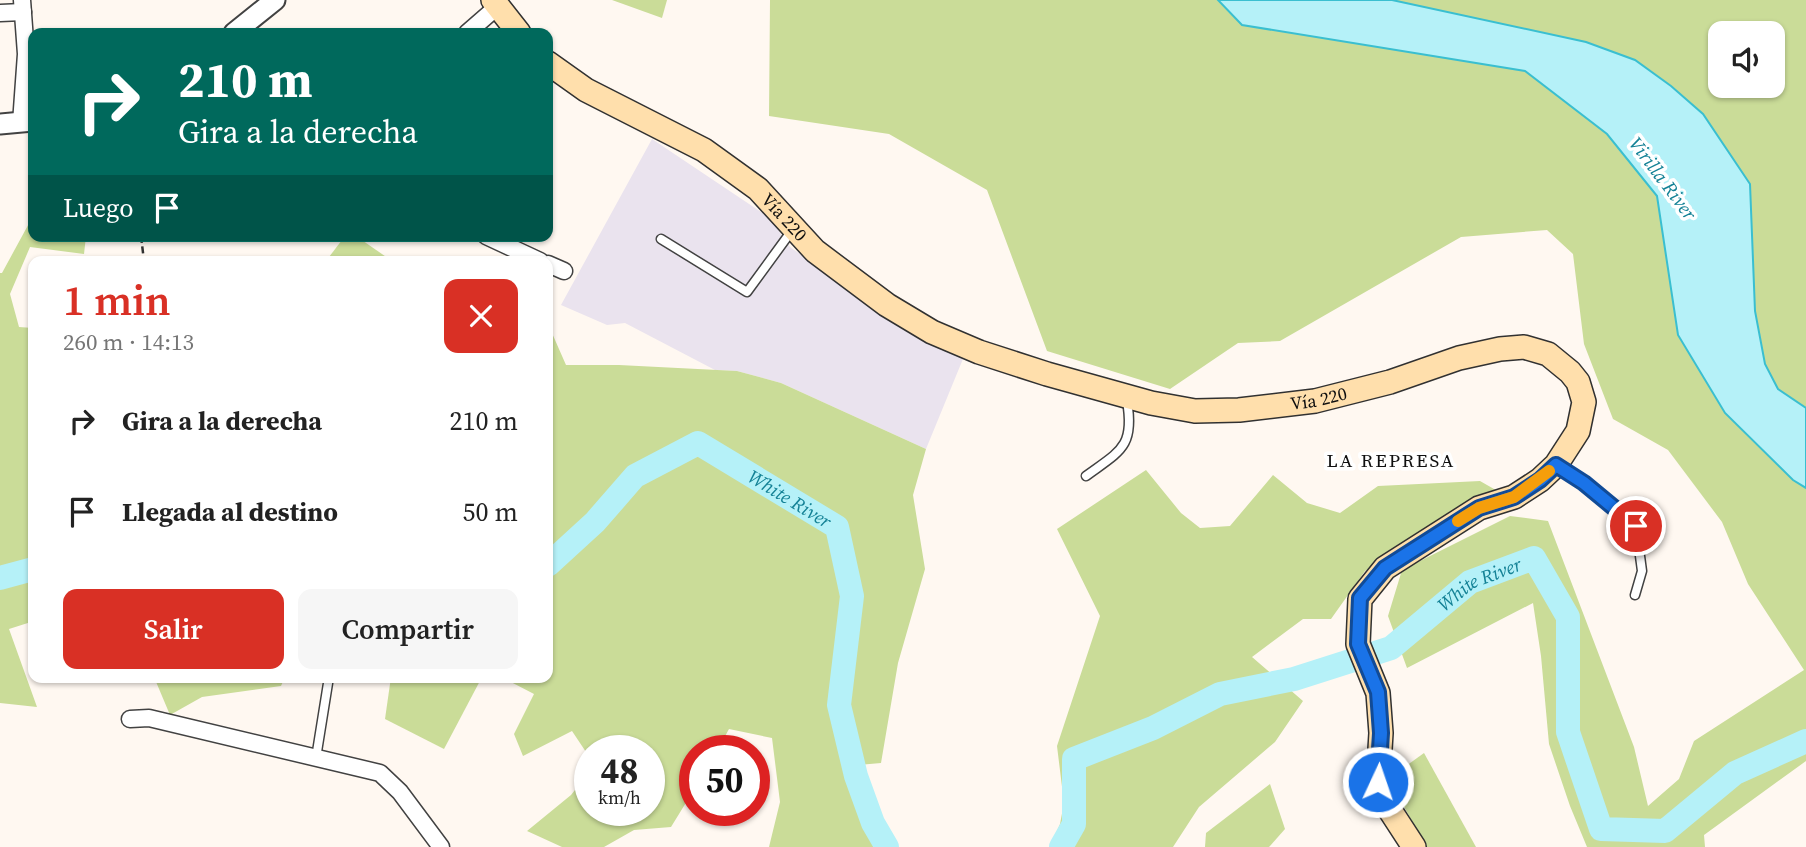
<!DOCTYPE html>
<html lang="es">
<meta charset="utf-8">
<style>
:root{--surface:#fff;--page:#f6f6f6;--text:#222;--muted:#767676;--accent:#d93025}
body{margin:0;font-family:"Source Serif 4",serif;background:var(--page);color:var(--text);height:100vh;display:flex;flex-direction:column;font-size:26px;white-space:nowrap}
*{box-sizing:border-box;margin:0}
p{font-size:23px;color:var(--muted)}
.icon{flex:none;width:38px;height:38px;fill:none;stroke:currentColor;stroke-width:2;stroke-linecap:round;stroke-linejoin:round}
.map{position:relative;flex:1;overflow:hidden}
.side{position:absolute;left:28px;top:256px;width:525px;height:427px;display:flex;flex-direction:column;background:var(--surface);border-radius:14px;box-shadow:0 2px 5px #0004}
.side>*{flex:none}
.banner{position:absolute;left:28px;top:28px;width:525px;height:214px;border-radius:14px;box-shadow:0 2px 5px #0004;background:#00695c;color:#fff;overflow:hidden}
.tools{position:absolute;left:1708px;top:21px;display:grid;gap:14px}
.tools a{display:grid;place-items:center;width:77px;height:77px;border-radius:14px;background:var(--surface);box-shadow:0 2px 5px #0004;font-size:35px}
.speed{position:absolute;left:574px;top:735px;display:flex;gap:14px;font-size:35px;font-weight:700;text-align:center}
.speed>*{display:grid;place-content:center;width:91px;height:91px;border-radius:50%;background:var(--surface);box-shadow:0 2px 5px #0004;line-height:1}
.speed small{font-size:18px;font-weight:400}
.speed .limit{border:10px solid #d22;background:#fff;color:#111}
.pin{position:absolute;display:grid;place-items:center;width:60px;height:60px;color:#fff;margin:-30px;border:4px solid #fff;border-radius:50%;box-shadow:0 2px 7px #0007}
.me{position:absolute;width:77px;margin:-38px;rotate:3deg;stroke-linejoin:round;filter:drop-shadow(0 0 5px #0008)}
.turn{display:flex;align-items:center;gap:24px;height:147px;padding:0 35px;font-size:32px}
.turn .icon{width:91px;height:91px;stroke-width:2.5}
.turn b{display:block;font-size:49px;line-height:60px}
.then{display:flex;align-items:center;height:66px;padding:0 35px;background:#0003;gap:14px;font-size:26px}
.round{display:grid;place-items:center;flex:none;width:74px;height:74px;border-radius:14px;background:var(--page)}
.summary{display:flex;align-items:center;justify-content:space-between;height:119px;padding:0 35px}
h1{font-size:42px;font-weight:600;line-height:52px;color:var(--accent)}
.cta{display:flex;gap:14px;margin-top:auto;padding:14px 35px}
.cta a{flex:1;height:80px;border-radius:14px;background:var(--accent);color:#fff;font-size:28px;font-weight:600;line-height:80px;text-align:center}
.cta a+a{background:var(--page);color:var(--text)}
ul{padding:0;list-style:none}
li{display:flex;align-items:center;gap:21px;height:91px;padding:0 35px}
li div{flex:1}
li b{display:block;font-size:26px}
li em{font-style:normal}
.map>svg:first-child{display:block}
.industrial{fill:#eae3ee}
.forest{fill:#cadc98;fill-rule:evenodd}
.water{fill:#b5f1f8;stroke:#3abfd0;stroke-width:2}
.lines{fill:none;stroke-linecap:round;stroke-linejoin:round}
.river{stroke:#b5f1f8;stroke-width:24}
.service-casing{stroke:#424242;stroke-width:11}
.minor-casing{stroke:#424242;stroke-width:19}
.tertiary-casing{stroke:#424242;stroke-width:23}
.secondary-casing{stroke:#313131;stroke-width:26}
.path{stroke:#313131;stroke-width:2.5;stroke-dasharray:7 3.5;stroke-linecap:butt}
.service{stroke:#fff;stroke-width:8}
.minor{stroke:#fff;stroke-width:16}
.tertiary{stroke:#fff;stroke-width:19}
.secondary{stroke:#ffdfac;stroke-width:23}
.route-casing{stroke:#114b97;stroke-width:18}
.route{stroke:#1a73e8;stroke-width:12}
.slow{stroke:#f59e0b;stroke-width:12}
.labels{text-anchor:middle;stroke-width:7;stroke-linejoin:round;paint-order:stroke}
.street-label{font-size:18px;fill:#0f0f0f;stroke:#fff}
.water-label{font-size:19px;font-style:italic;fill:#148296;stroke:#fff}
.neighbourhood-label{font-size:19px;letter-spacing:2px;fill:#0f0f0f;stroke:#fff}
</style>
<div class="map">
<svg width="1806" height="847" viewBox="0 0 1806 847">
<rect width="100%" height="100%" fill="#fff8f1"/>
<!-- industrial -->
<path class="industrial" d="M652,139L770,218L790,247L834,278L965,354L926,449L781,383L737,371L715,370L625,323L607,325L561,305Z"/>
<!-- forest -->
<g class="forest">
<path d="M612,0H667L662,18Z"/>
<path d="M770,0H1218L1242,25L1525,71L1607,134L1657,196L1678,335L1725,413L1793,480L1806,488V761L1704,835L1705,847H1587L1570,806L1549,744L1541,656L1533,603L1407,668L1388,616L1402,570L1510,516L1548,521L1634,747L1648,806L1679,779L1694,741L1804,670L1748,584L1722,522L1668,450L1613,419L1584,344L1573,254L1547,230L1461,237L1280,341L1238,343L1170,389L1047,351L987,190L889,134L769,116Z"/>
<path d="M1392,0H1806V408L1778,389L1765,364L1755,311L1750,184L1703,114L1671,86L1635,60L1586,42ZM1720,33H1773V86H1720Z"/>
<path d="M33,216V236H86L84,254L30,247L10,294L19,327L33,328V625L31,622L9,629L37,707L0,703V273H2Z"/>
<path d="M345,236H356L392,261H326Z"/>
<path d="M548,324L566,365H619L737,371L781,383L926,449L913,495L925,569L898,663L881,763L847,766L893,847H769L780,802L772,738L729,729L717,751H695V788L671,827L634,830L604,847H562L527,831L571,795L590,771V810H649V751H590V758L572,731L523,756L514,734L534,694L501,677H548Z"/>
<path d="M1146,470L1181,513L1200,528L1230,526L1273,475L1307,503L1340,513L1378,486L1480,481L1501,493L1435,523L1365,571L1331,619H1303L1252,657L1303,701L1275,742L1199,807L1173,847H1050L1060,824L1064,803L1057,746L1100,616L1057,529Z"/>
<path d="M154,677H285L281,686L202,697L170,715Z"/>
<path d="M391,677H482L444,749L385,719Z"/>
<path d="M1424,753L1476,847H1427L1388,779Z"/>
<path d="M1270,784L1285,829L1269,847H1205L1206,833Z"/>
</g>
<!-- water -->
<path class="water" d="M1218,0H1392L1586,42L1635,60L1671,86L1703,114L1750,184L1755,311L1765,364L1778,389L1806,408V488L1793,480L1725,413L1678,335L1657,196L1607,134L1525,71L1242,25Z"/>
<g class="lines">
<!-- river -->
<g class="river">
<path id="s1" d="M548,565L595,522L635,476L698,443L837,527L852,596L839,705L856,776L873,823L887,847"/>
<path d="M0,578L33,569"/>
<path id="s2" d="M1061,847L1074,824V759L1153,728L1220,694L1294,679L1391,648L1470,582L1534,558L1568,617V732L1601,829L1665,831L1735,773L1806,741"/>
</g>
<!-- service casing -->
<g class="service-casing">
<g id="service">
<path d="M661,239L747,292L793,229"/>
<path d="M1558,466L1584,483L1636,526L1642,571L1635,595"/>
<path d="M1086,476C1120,451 1135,447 1127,401"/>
<path d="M316,758L329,677"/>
</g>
</g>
<!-- minor casing -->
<g class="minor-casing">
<g id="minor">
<path d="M0,13L23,12"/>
<path d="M467,33L498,6"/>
<path d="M21,123L26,54L22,0"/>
<path d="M486,236L540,261"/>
<path d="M548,264L564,271"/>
<path d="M130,719L149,718L380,773L400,792L441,847"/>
</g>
</g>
<!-- tertiary casing -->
<g class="tertiary-casing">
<g id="tertiary">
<path d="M234,33L275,0"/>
<path d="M0,124L33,121"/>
</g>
</g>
<!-- secondary casing -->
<g class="secondary-casing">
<g id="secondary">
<path d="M493,0L519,33"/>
<path id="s3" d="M548,63L586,90L704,150L758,189L815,251L887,305L932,332L979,352L1047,374L1151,403L1195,411L1239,410L1315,401L1390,382L1459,358L1500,349L1524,347L1548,354L1570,372L1578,382L1584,402L1578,431L1556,465L1540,480L1514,497L1479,508L1385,568L1360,599L1358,644L1378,693L1381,733L1378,782L1386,804L1414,847"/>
</g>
</g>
<!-- path -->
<path class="path" d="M141,236L144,261"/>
<!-- service -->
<use href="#service" class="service"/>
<!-- minor -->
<use href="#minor" class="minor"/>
<!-- tertiary -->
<use href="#tertiary" class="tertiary"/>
<!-- secondary -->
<use href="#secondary" class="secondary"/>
</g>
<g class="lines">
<!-- route casing -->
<g class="route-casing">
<path id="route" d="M1378,782L1381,733L1378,692L1358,644L1360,598L1385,568L1479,508L1514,497L1540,480L1556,465L1584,483L1636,526"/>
</g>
<!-- route -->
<use href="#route" class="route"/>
<!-- slow -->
<path class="slow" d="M1458,521L1479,508L1514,497L1549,471"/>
</g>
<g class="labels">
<!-- street labels -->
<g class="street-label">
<text dy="6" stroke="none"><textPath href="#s3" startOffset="284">Vía 220</textPath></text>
<text dy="6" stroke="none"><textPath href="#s3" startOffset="872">Vía 220</textPath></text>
</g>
<!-- water labels -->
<g class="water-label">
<text transform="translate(1663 178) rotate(53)" y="7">Virilla River</text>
<text dy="7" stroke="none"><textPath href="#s1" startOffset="303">White River</textPath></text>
<text dy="7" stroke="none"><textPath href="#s2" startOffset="539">White River</textPath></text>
</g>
<!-- neighbourhood labels -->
<g class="neighbourhood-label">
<text x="1391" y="467">LA REPRESA</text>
</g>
</g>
</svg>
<div class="tools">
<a><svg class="icon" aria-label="sound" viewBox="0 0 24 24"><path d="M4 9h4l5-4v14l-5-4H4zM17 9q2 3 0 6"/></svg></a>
</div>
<div class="speed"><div>48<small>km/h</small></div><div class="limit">50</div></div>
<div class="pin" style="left:1636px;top:526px;background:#d93025"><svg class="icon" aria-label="arrive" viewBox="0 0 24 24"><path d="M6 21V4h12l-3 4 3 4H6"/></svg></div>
<svg class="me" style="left:1378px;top:782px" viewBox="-20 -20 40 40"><circle r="17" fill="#1a73e8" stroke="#fff" stroke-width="3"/><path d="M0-11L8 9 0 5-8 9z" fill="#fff"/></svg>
<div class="banner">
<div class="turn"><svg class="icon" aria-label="right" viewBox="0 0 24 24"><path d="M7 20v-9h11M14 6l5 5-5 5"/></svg><div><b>210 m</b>Gira a la derecha</div></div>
<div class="then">Luego<svg class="icon" aria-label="arrive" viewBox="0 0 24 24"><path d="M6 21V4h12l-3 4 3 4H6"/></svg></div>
</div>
<section class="side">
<div class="summary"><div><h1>1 min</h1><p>260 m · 14:13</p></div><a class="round" style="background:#d93025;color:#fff"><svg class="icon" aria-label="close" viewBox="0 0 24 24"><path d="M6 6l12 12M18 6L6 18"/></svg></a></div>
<ul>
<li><svg class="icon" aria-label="right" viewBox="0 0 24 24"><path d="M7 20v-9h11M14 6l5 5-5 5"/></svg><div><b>Gira a la derecha</b></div><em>210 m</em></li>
<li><svg class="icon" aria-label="arrive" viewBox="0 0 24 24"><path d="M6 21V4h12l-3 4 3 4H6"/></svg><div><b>Llegada al destino</b></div><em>50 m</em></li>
</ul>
<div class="cta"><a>Salir</a><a>Compartir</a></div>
</section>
</div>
